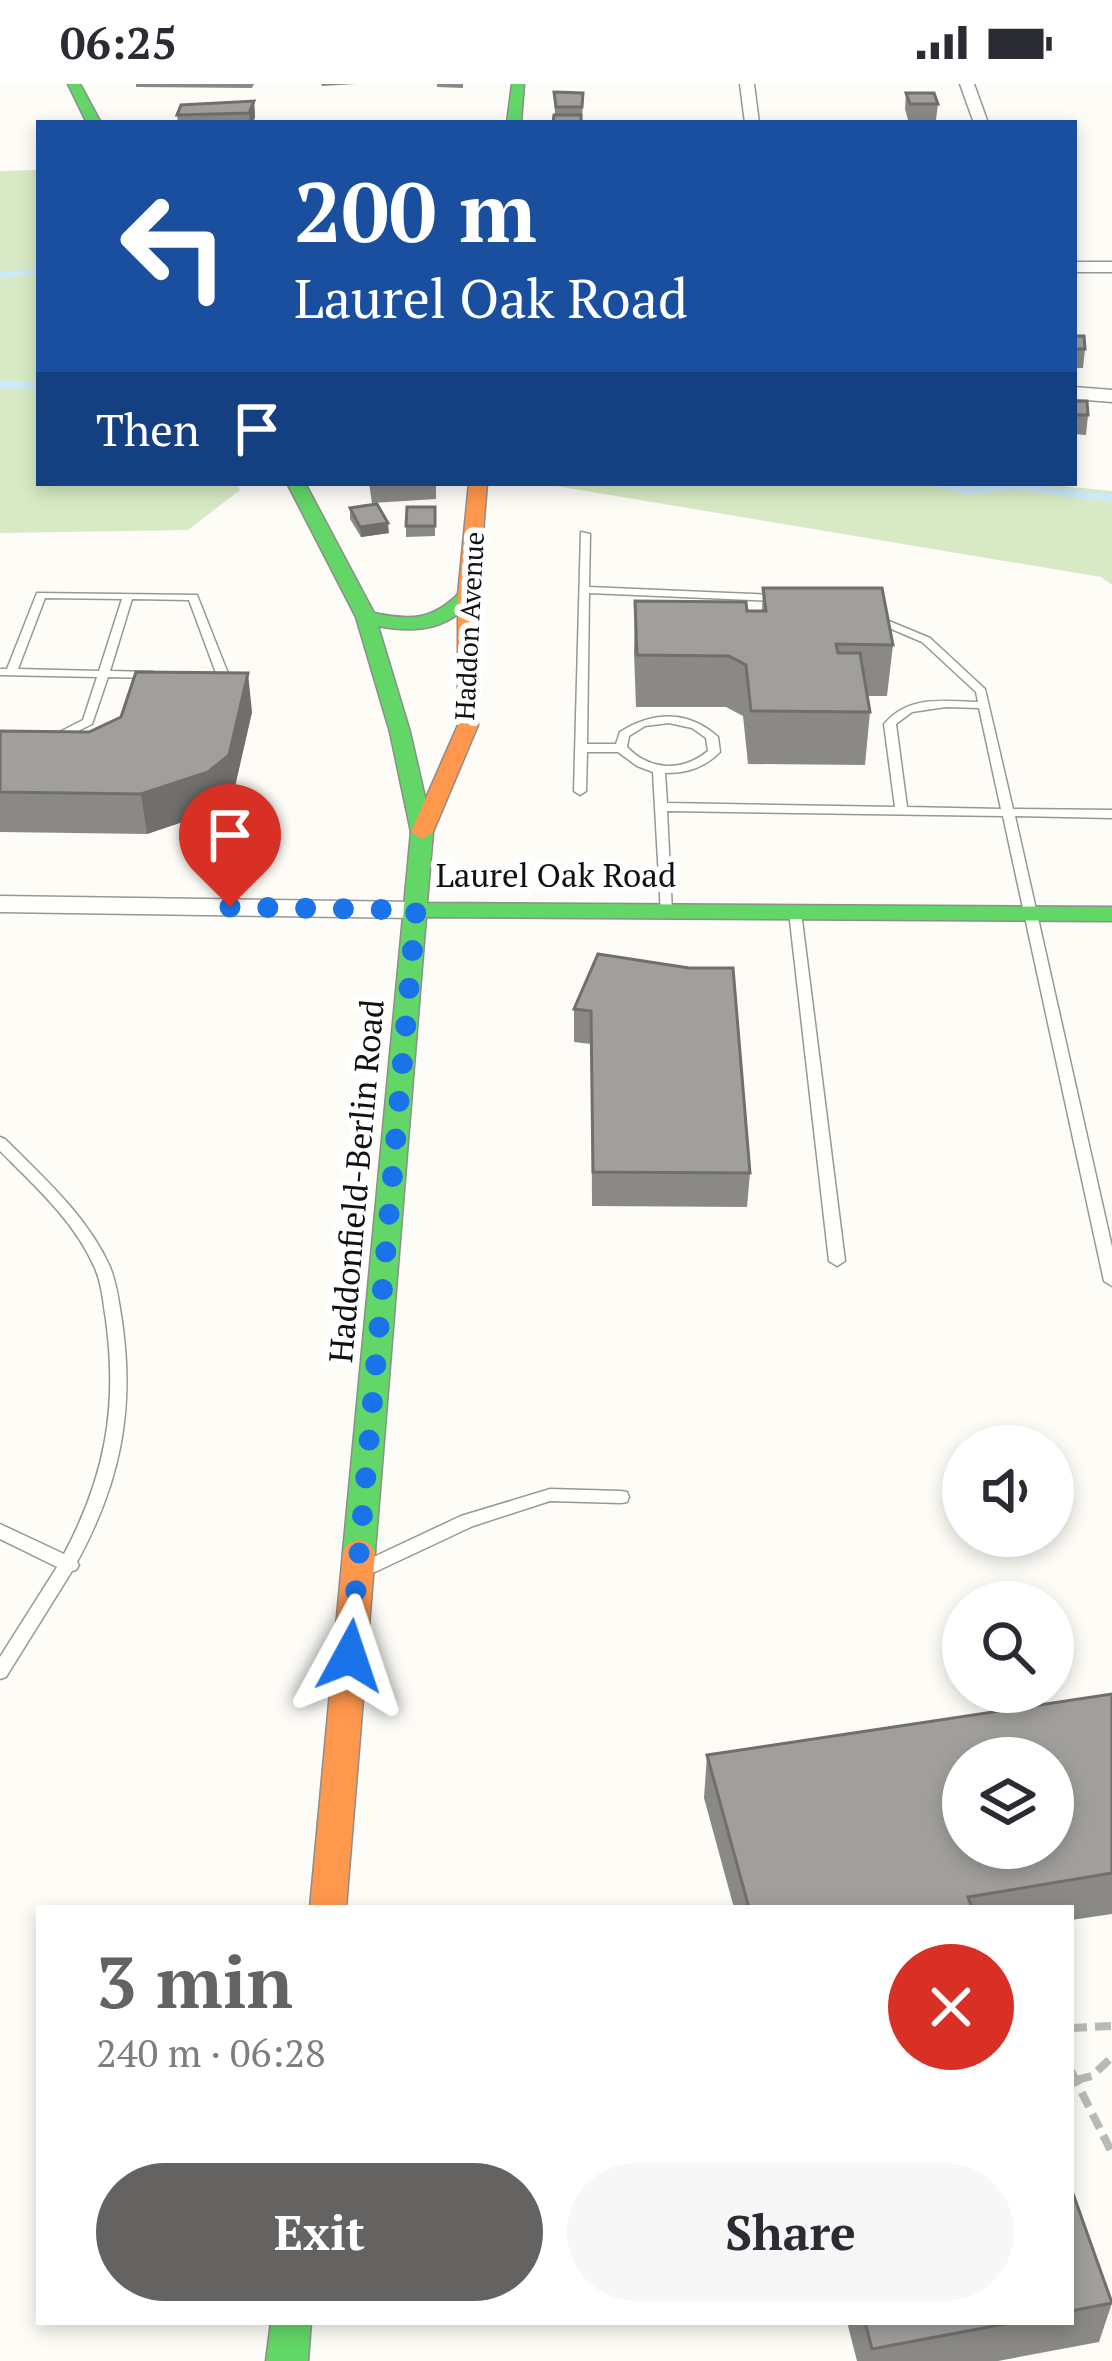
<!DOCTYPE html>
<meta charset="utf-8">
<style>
:root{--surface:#fff;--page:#f7f7f7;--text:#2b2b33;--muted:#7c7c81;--accent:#646362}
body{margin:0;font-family:"PT Serif",serif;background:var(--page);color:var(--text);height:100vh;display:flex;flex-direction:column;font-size:45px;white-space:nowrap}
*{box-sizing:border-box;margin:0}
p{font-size:39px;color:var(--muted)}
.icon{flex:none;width:66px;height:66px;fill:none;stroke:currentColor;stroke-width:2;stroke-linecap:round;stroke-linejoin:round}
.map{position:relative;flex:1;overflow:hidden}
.panel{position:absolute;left:36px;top:1821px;width:1038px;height:420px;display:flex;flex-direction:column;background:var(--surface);border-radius:0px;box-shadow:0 6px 18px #0003}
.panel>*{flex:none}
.hud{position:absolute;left:36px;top:36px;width:1041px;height:366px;border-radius:0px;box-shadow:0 6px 18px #0003;background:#1a4fa0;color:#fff;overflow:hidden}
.tools{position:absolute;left:942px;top:1341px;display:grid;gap:24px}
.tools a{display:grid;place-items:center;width:132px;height:132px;border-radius:50%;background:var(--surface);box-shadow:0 6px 18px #0003;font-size:60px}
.pin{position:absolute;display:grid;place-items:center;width:102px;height:102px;color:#fff;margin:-123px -51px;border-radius:50% 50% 50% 0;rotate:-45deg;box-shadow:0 0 12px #0007}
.pin .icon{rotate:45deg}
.me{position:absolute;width:132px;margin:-66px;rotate:5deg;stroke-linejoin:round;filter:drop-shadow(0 0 9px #0008)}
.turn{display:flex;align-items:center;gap:42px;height:252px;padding:0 60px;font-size:54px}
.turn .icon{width:156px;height:156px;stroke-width:2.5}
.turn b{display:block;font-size:84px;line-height:102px}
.then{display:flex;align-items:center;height:114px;padding:0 60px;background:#0003;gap:24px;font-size:45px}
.round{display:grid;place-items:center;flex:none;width:126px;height:126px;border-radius:63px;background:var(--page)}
.overview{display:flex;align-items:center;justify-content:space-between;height:204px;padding:0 60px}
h1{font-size:72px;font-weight:700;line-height:90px;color:var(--accent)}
.action{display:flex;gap:24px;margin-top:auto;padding:24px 60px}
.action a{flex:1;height:138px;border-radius:72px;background:var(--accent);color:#fff;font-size:48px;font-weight:700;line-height:138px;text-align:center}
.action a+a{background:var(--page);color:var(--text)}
.status{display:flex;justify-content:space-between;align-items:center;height:84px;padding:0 60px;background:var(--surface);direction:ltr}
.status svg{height:33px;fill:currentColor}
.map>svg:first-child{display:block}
.forest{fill:#d8eac5}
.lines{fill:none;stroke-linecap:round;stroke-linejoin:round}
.stream-far1{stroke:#cde8f7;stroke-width:6}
.stream{stroke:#cde8f7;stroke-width:8}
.lane-casing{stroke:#979795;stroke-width:3}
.street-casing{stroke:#979795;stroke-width:3}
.fast-casing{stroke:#8e8d8b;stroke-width:3}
.slow-casing{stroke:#8e8d8b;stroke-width:3}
.path{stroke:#b9b9b8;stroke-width:8;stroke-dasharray:16 8;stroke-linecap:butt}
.lane{fill:#fffffe;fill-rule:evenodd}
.street{fill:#fffffe;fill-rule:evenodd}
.fast{fill:#63d668;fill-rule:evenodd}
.slow{fill:#ff974d;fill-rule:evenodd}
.wall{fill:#8a8986}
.shaded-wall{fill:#716f6d}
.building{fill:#a19f9c;stroke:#716f6d;stroke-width:3;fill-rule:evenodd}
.route{stroke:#1a73e8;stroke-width:21;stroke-dasharray:0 37.8}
.labels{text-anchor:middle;stroke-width:12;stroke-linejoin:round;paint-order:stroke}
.far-street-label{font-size:27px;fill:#111;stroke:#fff}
.street-label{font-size:33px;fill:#111;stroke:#fff}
</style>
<div class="status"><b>06:25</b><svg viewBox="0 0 49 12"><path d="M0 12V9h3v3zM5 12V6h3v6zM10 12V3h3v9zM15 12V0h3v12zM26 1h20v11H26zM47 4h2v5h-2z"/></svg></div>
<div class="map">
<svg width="1112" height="2277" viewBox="0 0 1112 2277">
<rect width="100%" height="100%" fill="#fdfcf7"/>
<!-- forest -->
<g class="forest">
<path d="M39,86V399H236L240,406L188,446L0,449V87Z"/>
<path d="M538,399H1032L1112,407V501L1101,493Z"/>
</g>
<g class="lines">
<!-- stream-far1 -->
<path class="stream-far1" d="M0,191L39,188"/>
<!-- stream -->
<g class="stream">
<path d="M0,300L39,302"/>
<path d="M938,399L966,407L1012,402L1112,414"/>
</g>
<!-- lane casing -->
<g class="lane-casing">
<g id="lane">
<path d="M581,448L590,450L589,503L778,511L783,514L778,517L589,509L587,660H616L620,648C653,627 688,626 718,653L720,668C704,684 687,689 665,689L667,719L895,723L884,640L886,638C910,611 945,617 978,618L976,608L922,558L868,535V531L872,530L930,554L985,605L1013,725L1112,726V734L1015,732L1112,1163V1202L1104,1197L1003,732L667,727L672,827L671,830H661L653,688L637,682L618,668H587L586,707L580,711L574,707ZM946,623L979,624L1001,725L907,723L896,640L912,628ZM669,639L692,644L706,654L708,667C683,688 650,687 627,663L629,652L645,642Z"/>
<path d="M37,509L197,511L229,592C223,597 207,597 201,592L207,589H216L189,516L132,515L110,587L153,588L159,591L153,594L108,593L92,640L54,659H46V655L83,636L97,593L0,591V585H7ZM45,514L122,515L99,587L18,585Z"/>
<path d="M795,824L801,828L845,1177L837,1182L829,1177L789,828Z"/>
<path d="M0,1053L5,1055C43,1093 88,1133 110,1183C117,1200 119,1219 122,1237C135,1327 120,1399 77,1478L79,1481L76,1486L72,1487L6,1593L0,1595V1573L57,1483L0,1455V1440L64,1470C105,1393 118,1323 106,1236C103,1218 102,1199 94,1182C74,1137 34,1101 0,1067Z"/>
<path d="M550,1405L621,1407L627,1408L629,1413L627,1418L621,1419L550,1417L473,1442L377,1487L371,1489L365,1487L362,1482L365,1477L461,1432Z"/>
</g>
</g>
<!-- street casing -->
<g class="street-casing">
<g id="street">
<path d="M740,0H754L759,39H745Z"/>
<path d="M960,0H974L988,39H974Z"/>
<rect x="1074" y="178" width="38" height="10"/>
<path d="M1074,303L1112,306V318L1074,315Z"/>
<path d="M0,812L416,818L429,826L416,834L0,828Z"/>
</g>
</g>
<!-- fast casing -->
<g class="fast-casing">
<g id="fast">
<path d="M68,0H80L101,39H87Z"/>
<path d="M512,0H524L521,39H507Z"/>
<path d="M287,399H305L374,529C411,537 434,536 461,507L478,511C450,545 419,550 378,542L410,648L433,748L427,819L1112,823V837L426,833L375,1468L370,1476L359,1480L348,1476L343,1468L411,748L390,648L356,533Z"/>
<path d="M271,2238H311L308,2277H266Z"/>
</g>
</g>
<!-- slow casing -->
<g class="slow-casing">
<g id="slow">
<path d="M469,399H487L478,511V641L433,748L422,755L411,748L458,641V511Z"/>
<path d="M359,1456L370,1460L375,1468L346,1824H310L343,1468L348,1460Z"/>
</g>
</g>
<!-- path -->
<g class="path">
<path d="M1071,1944L1112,1942"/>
<path d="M1071,1987L1112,2069"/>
<path d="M1076,1996L1092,1992L1112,1973"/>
</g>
<!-- lane -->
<use href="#lane" class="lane"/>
<!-- street -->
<use href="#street" class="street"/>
<!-- fast -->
<use href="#fast" class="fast"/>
<!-- slow -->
<use href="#slow" class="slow"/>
</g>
<!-- wall -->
<g class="wall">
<path d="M136,0H254L252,4L136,3Z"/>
<path d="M321,0H356L322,2Z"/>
<path d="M437,0H463V4L437,3Z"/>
<path d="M554,8L583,9L582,39H553L555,31Z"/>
<path d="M906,9L938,20L936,36H908L905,25Z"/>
<path d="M254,17L255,33L253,39H178L177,31Z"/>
<path d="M1074,252L1085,265L1083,284H1074Z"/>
<path d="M1074,317L1088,331L1086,351L1074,350Z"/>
<path d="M369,399H436V415L372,419Z"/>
<path d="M435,423V452L406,453V442Z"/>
<path d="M350,424L389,449L361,453L350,435Z"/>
<path d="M763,504L893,561L887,612H868L870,628L865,681L748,680L743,632L726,623H636L634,568L635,517L762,527Z"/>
<path d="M252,628L233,711L212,728L147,750L0,748V647L89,648Z"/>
<path d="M689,884L750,1089L747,1123L592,1122L591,960L574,958V925Z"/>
<path d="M1112,1610V1830L1071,1836V1824H734L704,1714L707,1671Z"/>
<path d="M1071,2104L1112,2219L1099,2258L998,2277H857L847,2238H1071Z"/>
</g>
<!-- shaded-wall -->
<g class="shaded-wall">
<path d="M254,17L255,33L253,39H250L249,29Z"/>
<path d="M388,439L389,449L361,453L360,443Z"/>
<path d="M248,589L252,628L233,711L212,728L147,750L141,710Z"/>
</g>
<!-- building -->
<g class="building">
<path d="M554,8L583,9L582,23H556Z"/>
<path d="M906,9H934L938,20H910Z"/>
<path d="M254,17L249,29L177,31L181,21Z"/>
<path d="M554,31H581V39H553Z"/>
<path d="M1074,252H1084L1085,265H1074Z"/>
<path d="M1074,317H1087L1088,331H1074Z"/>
<path d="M377,420L388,439L360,443L350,424Z"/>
<path d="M407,423H435V442H406Z"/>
<path d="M763,504H882L893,561L836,560L838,569H860L870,628L751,627L746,581L729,572L637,571L635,517L746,518L747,527H766Z"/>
<path d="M136,588L248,589L229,671L208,688L141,710L0,708V647L89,648L121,633Z"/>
<path d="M598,870L689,884H733L750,1089L593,1088L591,927L574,925Z"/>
<path d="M1112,1610V1789L968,1813L972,1824H749L707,1671ZM963,1674H1053V1764H963Z"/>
<path d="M1071,2104L1112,2219L1071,2227Z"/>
<path d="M865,2238H1015L872,2265Z"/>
</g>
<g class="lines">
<!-- route -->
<path class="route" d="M230,823L416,826L350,1572"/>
</g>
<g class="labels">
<!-- far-street labels -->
<g class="far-street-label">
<text transform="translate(470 542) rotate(-87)" y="9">Haddon Avenue</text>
</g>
<!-- street labels -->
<g class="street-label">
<text x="556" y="803">Laurel Oak Road</text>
<text transform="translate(356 1097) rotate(-85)" y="12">Haddonfield-Berlin Road</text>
</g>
</g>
</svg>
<div class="tools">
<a><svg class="icon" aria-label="sound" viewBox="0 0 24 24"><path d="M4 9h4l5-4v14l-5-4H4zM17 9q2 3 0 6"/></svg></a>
<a><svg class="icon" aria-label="search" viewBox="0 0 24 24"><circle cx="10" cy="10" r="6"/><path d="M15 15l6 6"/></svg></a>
<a><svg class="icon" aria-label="layers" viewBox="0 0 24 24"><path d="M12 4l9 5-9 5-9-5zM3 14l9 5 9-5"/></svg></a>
</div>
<div class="pin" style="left:230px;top:823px;background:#d93025"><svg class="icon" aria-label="arrive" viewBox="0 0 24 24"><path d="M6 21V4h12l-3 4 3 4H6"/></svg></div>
<svg class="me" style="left:350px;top:1572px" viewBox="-20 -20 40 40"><path d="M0-17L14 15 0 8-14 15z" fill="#1a73e8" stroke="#fff" stroke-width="4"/></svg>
<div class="hud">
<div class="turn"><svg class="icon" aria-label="left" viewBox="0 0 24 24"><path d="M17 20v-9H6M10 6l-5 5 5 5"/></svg><div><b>200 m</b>Laurel Oak Road</div></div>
<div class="then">Then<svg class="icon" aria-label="arrive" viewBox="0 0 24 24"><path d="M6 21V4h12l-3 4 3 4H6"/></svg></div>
</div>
<section class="panel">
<div class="overview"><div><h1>3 min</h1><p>240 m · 06:28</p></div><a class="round" style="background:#d93025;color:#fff"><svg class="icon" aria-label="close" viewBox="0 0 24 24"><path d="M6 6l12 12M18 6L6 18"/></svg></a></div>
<div class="action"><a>Exit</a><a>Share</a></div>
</section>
</div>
